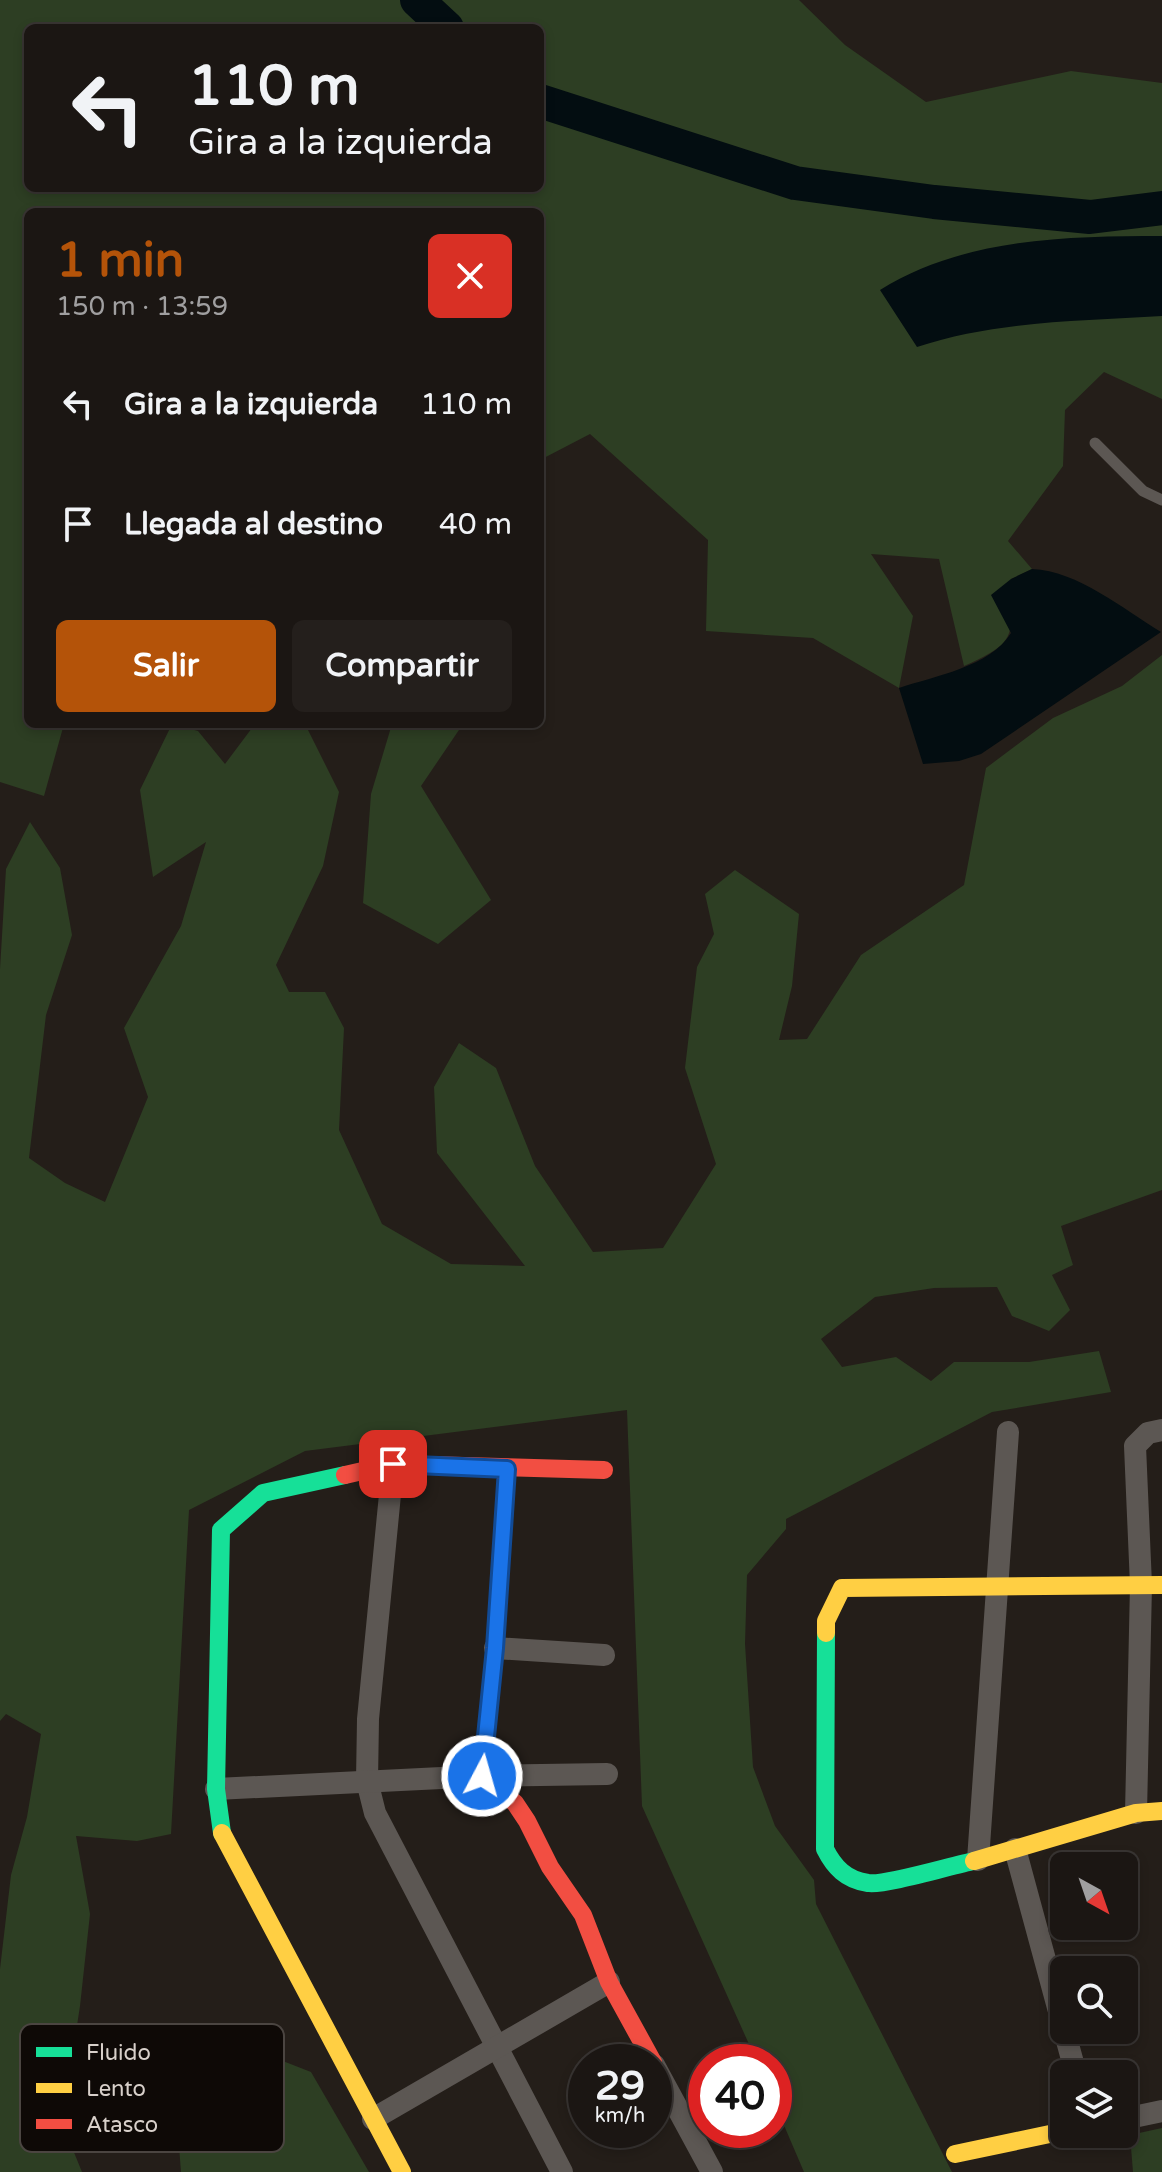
<!DOCTYPE html>
<html lang="es">
<meta charset="utf-8">
<style>
:root{--surface:#1b1613;--page:#241f1c;--text:#f1f3f6;--muted:#a09fa0;--line:#393533;--accent:#b45309}
body{margin:0;font-family:"Varela Round",sans-serif;background:var(--page);color:var(--text);height:100vh;display:flex;flex-direction:column;font-size:30px;white-space:nowrap}
*{box-sizing:border-box;margin:0}
p{font-size:26px;color:var(--muted)}
.icon{flex:none;width:44px;height:44px;fill:none;stroke:currentColor;stroke-width:2;stroke-linecap:round;stroke-linejoin:round}
.map{position:relative;flex:1;overflow:hidden}
.details{position:absolute;left:24px;top:208px;width:520px;height:520px;display:flex;flex-direction:column;background:var(--surface);border-radius:12px;box-shadow:0 4px 12px #0003,0 0 0 2px var(--line)}
.details>*{flex:none}
.banner{position:absolute;left:24px;top:24px;width:520px;height:168px;border-radius:12px;box-shadow:0 4px 12px #0003,0 0 0 2px var(--line);background:#1b1613;color:var(--text);overflow:hidden}
.needle{width:52px;rotate:140deg}
.tools{position:absolute;left:1050px;top:1852px;display:grid;gap:16px}
.tools a{display:grid;place-items:center;width:88px;height:88px;border-radius:12px;background:var(--surface);box-shadow:0 4px 12px #0003,0 0 0 2px var(--line);font-size:40px}
.speed{position:absolute;left:568px;top:2044px;display:flex;gap:16px;font-size:40px;font-weight:700;text-align:center}
.speed>*{display:grid;place-content:center;width:104px;height:104px;border-radius:50%;background:var(--surface);box-shadow:0 4px 12px #0003,0 0 0 2px var(--line);line-height:1}
.speed small{font-size:20px;font-weight:400}
.speed .limit{border:12px solid #d22;background:#fff;color:#111}
.pin{position:absolute;display:grid;place-items:center;width:68px;height:68px;color:#fff;margin:-34px;border-radius:16px;box-shadow:0 4px 12px #0006}
.me{position:absolute;width:88px;margin:-44px;rotate:6deg;stroke-linejoin:round;filter:drop-shadow(0 0 6px #0008)}
.turn{display:flex;align-items:center;gap:28px;height:168px;padding:0 32px;font-size:36px}
.turn .icon{width:104px;height:104px;stroke-width:2.5}
.turn b{display:block;font-size:56px;line-height:68px}
.round{display:grid;place-items:center;flex:none;width:84px;height:84px;border-radius:12px;background:var(--page)}
.summary{display:flex;align-items:center;justify-content:space-between;height:136px;padding:0 32px}
h1{font-size:48px;font-weight:800;line-height:60px;color:var(--accent)}
.action{display:flex;gap:16px;margin-top:auto;padding:16px 32px}
.action a{flex:1;height:92px;border-radius:12px;background:var(--accent);color:#fff;font-size:32px;font-weight:800;line-height:92px;text-align:center}
.action a+a{background:var(--page);color:var(--text)}
ul{padding:0;list-style:none}
li{display:flex;align-items:center;gap:24px;height:120px;padding:0 32px}
li div{flex:1}
li b{display:block;font-size:30px}
li em{font-style:normal}
.map>svg:first-child{display:block}
.green{fill:#2d3e23;fill-rule:evenodd}
.water{fill:#030d11}
.lines{fill:none;stroke-linecap:round;stroke-linejoin:round}
.river{stroke:#030d11;stroke-width:34}
.lane{stroke:#5c5753;stroke-width:11}
.street{stroke:#5c5753;stroke-width:22}
.fast{stroke:#16e098;stroke-width:18}
.slow{stroke:#ffcf43;stroke-width:18}
.jam{stroke:#f24e42;stroke-width:18}
.route-casing{stroke:#114b97;stroke-width:20}
.route{stroke:#1a73e8;stroke-width:14}
.key{fill:#0e0906;stroke:#4b4541;stroke-width:2}
.key-label{font-size:22px;fill:#d8d0ca}
</style>
<div class="map">
<svg width="1162" height="2172" viewBox="0 0 1162 2172">
<rect width="100%" height="100%" fill="#241e19"/>
<!-- green -->
<g class="green">
<path d="M0,0H799L845,45L926,102L1071,71L1162,83V399L1104,372L1065,410L1063,466L1008,541L1032,569L1011,579C1011,636 1020,641 964,666L939,559L871,554L913,616L899,688L813,638L706,631L708,540L590,434L540,460V212H28V724H64L44,796L0,782ZM28,28H540V188H28Z"/>
<path d="M1162,655V1190L1061,1226L1073,1265L1052,1275L1070,1310L1049,1331L1012,1316L997,1287L934,1288L875,1297L821,1339L842,1367L896,1357L931,1381L954,1362H1029L1099,1351L1111,1392L992,1412L786,1519V1529L747,1575L745,1644L753,1767L775,1826L814,1880L816,1904L952,2172H804L774,2102V2062H757L642,1806L627,1410L305,1451L189,1510L171,1834L137,1841L76,1836L90,1914L80,2006L62,2123L82,2172H0V1969L11,1875L27,1817L41,1734L6,1714L0,1721V969L6,869L30,822L60,868L72,935L46,1015L29,1158L65,1183L105,1202L148,1097L124,1028L181,926L206,842L153,877L140,790L172,724L198,731L225,764L255,724H305L339,792L323,866L276,965L289,992H325L344,1028L339,1130L382,1224L451,1264L525,1266L437,1153L434,1087L459,1043L496,1068L535,1166L593,1252L663,1248L716,1164L685,1068L697,967L714,934L705,894L735,870L799,914L792,986L779,1040L807,1039L861,955L964,885L986,768L1053,718L1122,686Z"/>
<path d="M392,724H463L421,786L491,900L438,944L363,903L371,794Z"/>
<path d="M242,2045L311,2072L369,2172H181L175,2094Z"/>
<path d="M1162,2128V2172H1133L1130,2135Z"/>
</g>
<!-- water -->
<g class="water">
<path d="M1162,236V316C1080,321 995,321 917,347L880,290C963,238 1067,236 1162,236Z"/>
<path d="M1032,569C1078,571 1123,609 1161,632L981,754L959,761L923,764L899,688C934,676 990,667 1011,633L991,595L1011,579Z"/>
</g>
<g class="lines">
<!-- river -->
<g class="river">
<path d="M417,0L447,28"/>
<path d="M540,101L795,183L934,202L1090,217L1162,208"/>
</g>
<!-- lane -->
<path class="lane" d="M1095,443L1143,491L1162,500"/>
<!-- street -->
<g class="street">
<path d="M393,1464L368,1719L367,1781L375,1813L562,2172"/>
<path d="M495,1648L604,1655"/>
<path d="M216,1789L482,1776L607,1774"/>
<path d="M1136,1813L1141,1585L1135,1446L1148,1433L1162,1430"/>
<path d="M1015,1849L1076,2074"/>
<path d="M978,1860L1008,1432"/>
<path d="M654,2065L712,2172"/>
<path d="M373,2119L609,1982"/>
<path d="M1124,2119L1162,2111"/>
</g>
<!-- fast -->
<g class="fast">
<path d="M826,1633L825,1849C834,1867 846,1880 868,1883C884,1886 953,1865 974,1861"/>
<path d="M222,1833L216,1789L221,1530L263,1493L345,1475"/>
</g>
<!-- slow -->
<g class="slow">
<path d="M826,1633V1621L842,1588L1162,1585"/>
<path d="M222,1833L402,2172"/>
<path d="M974,1861L1136,1813L1162,1811"/>
<path d="M955,2154L1064,2131"/>
</g>
<!-- jam -->
<g class="jam">
<path d="M507,1469L495,1648L482,1776L515,1803L527,1821L550,1867L583,1915L609,1982L653,2062"/>
<path d="M345,1475L393,1464L604,1470"/>
</g>
</g>
<g class="lines">
<!-- route casing -->
<g class="route-casing">
<path id="route" d="M393,1464L507,1469L495,1648L482,1776"/>
</g>
<!-- route -->
<use href="#route" class="route"/>
</g>
<!-- legend -->
<rect x="20" y="2024" width="264" height="128" rx="12" class="key"/>
<rect x="36" y="2047" width="36" height="10" fill="#16e098"/>
<rect x="36" y="2083" width="36" height="10" fill="#ffcf43"/>
<rect x="36" y="2119" width="36" height="10" fill="#f24e42"/>
<g class="key-label">
<text x="86" y="2060">Fluido</text>
<text x="86" y="2096">Lento</text>
<text x="86" y="2132">Atasco</text>
</g>
</svg>
<div class="tools">
<a><svg class="needle" viewBox="-14 -14 28 28"><path d="M0-13l5 13h-10z" fill="#e53935"/><path d="M0 13l5-13h-10z" fill="#a09fa0"/></svg></a>
<a><svg class="icon" aria-label="search" viewBox="0 0 24 24"><circle cx="10" cy="10" r="6"/><path d="M15 15l6 6"/></svg></a>
<a><svg class="icon" aria-label="layers" viewBox="0 0 24 24"><path d="M12 4l9 5-9 5-9-5zM3 14l9 5 9-5"/></svg></a>
</div>
<div class="speed"><div>29<small>km/h</small></div><div class="limit">40</div></div>
<div class="pin" style="left:393px;top:1464px;background:#d93025"><svg class="icon" aria-label="arrive" viewBox="0 0 24 24"><path d="M6 21V4h12l-3 4 3 4H6"/></svg></div>
<svg class="me" style="left:482px;top:1776px" viewBox="-20 -20 40 40"><circle r="17" fill="#1a73e8" stroke="#fff" stroke-width="3"/><path d="M0-11L8 9 0 5-8 9z" fill="#fff"/></svg>
<div class="banner">
<div class="turn"><svg class="icon" aria-label="left" viewBox="0 0 24 24"><path d="M17 20v-9H6M10 6l-5 5 5 5"/></svg><div><b>110 m</b>Gira a la izquierda</div></div>
</div>
<section class="details">
<div class="summary"><div><h1>1 min</h1><p>150 m · 13:59</p></div><a class="round" style="background:#d93025;color:#fff"><svg class="icon" aria-label="close" viewBox="0 0 24 24"><path d="M6 6l12 12M18 6L6 18"/></svg></a></div>
<ul>
<li><svg class="icon" aria-label="left" viewBox="0 0 24 24"><path d="M17 20v-9H6M10 6l-5 5 5 5"/></svg><div><b>Gira a la izquierda</b></div><em>110 m</em></li>
<li><svg class="icon" aria-label="arrive" viewBox="0 0 24 24"><path d="M6 21V4h12l-3 4 3 4H6"/></svg><div><b>Llegada al destino</b></div><em>40 m</em></li>
</ul>
<div class="action"><a>Salir</a><a>Compartir</a></div>
</section>
</div>
